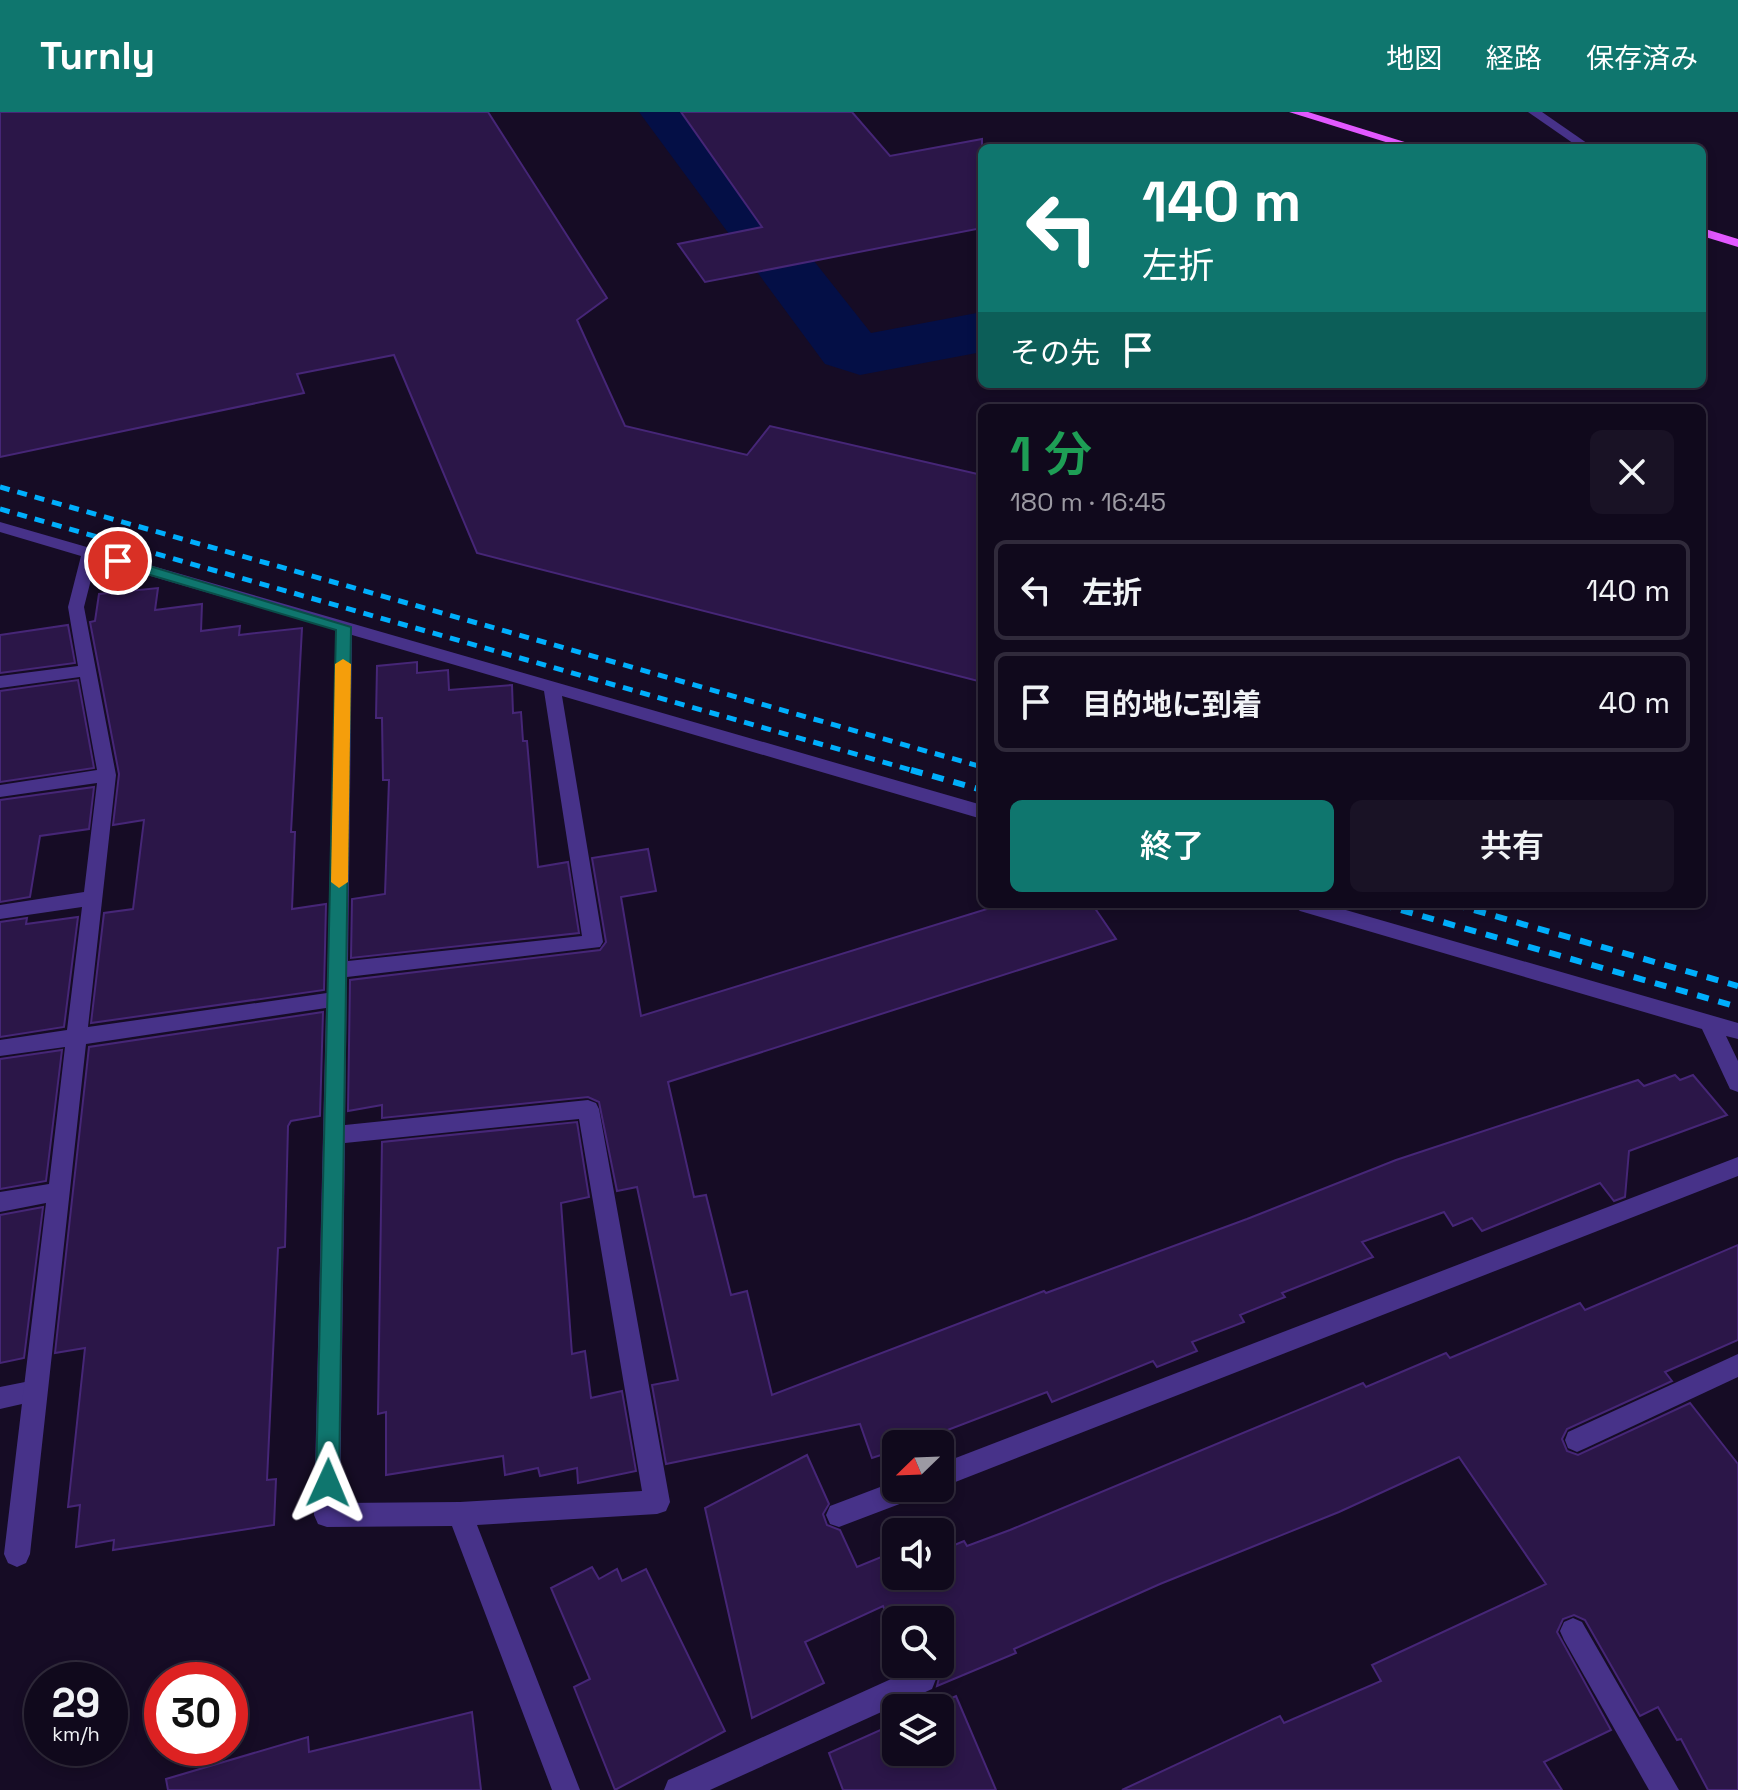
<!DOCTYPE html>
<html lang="ja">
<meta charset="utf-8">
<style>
:root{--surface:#10091c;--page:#191225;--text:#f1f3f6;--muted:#9c9aa3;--line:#302a3b;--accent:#0f766e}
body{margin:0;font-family:"Space Grotesk","Noto Sans JP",sans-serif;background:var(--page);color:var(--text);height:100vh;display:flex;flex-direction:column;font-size:30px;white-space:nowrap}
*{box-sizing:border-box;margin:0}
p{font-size:26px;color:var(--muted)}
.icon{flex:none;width:44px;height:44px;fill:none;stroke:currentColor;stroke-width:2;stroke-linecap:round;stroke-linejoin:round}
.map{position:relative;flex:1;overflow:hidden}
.drawer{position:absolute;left:978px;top:292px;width:728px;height:504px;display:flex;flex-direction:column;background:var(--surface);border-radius:12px;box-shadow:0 4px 12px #0003,0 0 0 2px var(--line)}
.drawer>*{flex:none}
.banner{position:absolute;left:978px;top:32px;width:728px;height:244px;border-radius:12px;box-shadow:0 4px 12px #0003,0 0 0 2px var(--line);background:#0f766e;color:#fff;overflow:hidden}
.needle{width:52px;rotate:247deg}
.fabs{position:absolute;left:882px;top:1318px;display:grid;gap:16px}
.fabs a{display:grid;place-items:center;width:72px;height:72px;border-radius:12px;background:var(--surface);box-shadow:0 4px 12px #0003,0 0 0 2px var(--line);font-size:40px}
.speed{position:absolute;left:24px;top:1550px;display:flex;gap:16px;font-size:40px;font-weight:700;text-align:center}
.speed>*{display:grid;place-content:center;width:104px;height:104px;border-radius:50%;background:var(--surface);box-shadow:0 4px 12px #0003,0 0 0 2px var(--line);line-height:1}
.speed small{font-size:20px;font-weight:400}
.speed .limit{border:12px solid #d22;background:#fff;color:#111}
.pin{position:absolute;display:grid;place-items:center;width:68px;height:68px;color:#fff;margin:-34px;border:4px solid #fff;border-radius:50%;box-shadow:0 2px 8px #0007}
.me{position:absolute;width:88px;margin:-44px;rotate:1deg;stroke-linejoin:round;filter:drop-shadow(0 0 6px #0008)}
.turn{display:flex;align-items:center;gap:28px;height:168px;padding:0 32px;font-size:36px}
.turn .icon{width:104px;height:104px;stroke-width:2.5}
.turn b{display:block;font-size:56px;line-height:68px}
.then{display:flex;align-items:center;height:76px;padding:0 32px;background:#0003;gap:16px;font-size:30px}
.round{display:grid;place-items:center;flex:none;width:84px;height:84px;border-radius:12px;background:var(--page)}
.summary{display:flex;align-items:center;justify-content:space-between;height:136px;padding:0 32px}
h1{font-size:48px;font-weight:600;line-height:60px;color:#1e9e55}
.cta{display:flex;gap:16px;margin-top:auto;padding:16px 32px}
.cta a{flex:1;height:92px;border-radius:12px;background:var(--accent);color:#fff;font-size:32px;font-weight:600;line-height:92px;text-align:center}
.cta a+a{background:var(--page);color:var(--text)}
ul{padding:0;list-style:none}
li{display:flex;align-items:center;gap:24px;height:100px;margin:0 16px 12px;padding:0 16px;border:4px solid var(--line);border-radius:12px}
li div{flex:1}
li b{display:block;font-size:30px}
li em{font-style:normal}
header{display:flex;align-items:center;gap:48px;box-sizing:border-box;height:112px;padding:0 40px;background:var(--accent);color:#fff}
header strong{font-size:38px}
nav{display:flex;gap:44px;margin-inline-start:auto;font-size:28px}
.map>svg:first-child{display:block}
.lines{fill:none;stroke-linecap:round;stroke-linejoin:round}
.river{fill:#040f46;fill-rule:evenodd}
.building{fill:#2b1648;stroke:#462677;stroke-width:2}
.service{fill:#473289;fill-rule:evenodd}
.minor{fill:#473289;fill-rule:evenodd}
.primary{fill:#e258ff;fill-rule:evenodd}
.rail-far1{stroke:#00affc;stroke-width:5;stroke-dasharray:10 8;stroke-linecap:butt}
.rail{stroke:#00affc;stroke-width:6;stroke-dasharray:12 10;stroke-linecap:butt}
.route{fill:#0f766e;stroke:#0a4d48;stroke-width:2}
.slow{fill:#f59e0b}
</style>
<header>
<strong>Turnly</strong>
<nav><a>地図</a><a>経路</a><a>保存済み</a></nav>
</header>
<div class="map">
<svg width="1738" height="1678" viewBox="0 0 1738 1678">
<rect width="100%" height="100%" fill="#160c25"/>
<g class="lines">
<!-- river -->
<path class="river" d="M639,0H696L871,221L982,200V240L860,263L825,252Z"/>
</g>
<!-- building -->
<g class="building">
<path d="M0,0H488L607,186L577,208L625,314L747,343L770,314L982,363V570L477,441L394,243L297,262L304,281L0,345Z"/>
<path d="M681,0H852L890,44L982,27V116L705,170L678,132L762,115Z"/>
<path d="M158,476L155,498L202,492L201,519L240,514L239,523L302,516L291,720H295L292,797L326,792L324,878L91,911L104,801L133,797L144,708L113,713L119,662L90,510L95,509L99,482Z"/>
<path d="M68,513L75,551L0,561V523Z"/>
<path d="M417,550V561L448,558L449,578L512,573L513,601L521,600L523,629H527L538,755L568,750L579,821L351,846L352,787L385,782L389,668H383L382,606H376L377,554Z"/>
<path d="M78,568L94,656L0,670V579Z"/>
<path d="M94,675L89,717L40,724L30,785L0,790V688Z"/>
<path d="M648,737L656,779L621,785L641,904L1003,792H1092L1116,827L668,970L694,1085L706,1083L731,1183L747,1179L772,1283L1044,1179L1046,1181L1247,1107L1396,1048L1638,968L1644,974L1675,963L1680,968L1693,963L1727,1003L1629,1039L1625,1085L1614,1089L1600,1071L1482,1119L1472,1106L1453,1114L1444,1100L1362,1130L1373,1145L1282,1181L1285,1185L1240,1203L1244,1210L1192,1230L1197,1239L1157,1255L1153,1249L1052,1290L1047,1280L911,1332H896V1338L872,1346L860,1312L666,1352L652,1273L678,1268L637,1075L617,1079L599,990L588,985L382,1006V993L348,999L350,868L600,838L606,830L592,746Z"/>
<path d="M78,805L64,915L0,925V810L27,806L26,812Z"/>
<path d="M323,900L320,1004L291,1009L288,1014L285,1135L278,1136L267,1368L276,1367L274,1413L113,1438L114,1428L76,1435L80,1393L68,1395L85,1236L55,1241L89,935Z"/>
<path d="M62,938L46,1069L0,1077V947Z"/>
<path d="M577,1010L589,1085L561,1091L572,1242L585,1239L591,1286L622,1279L636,1359L578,1371L577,1356L540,1364L538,1356L505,1363L503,1344L386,1363V1300L378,1302L382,1030Z"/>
<path d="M43,1095L24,1246L0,1251V1103Z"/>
<path d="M1738,1133V1228L1665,1260L1672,1269L1567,1317L1562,1327L1567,1339L1578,1343L1690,1291L1738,1352V1678H1708L1681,1627L1677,1628L1658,1595L1640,1604L1585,1508L1574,1503L1563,1507L1557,1520L1611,1618L1544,1650L1562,1678H1122L1280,1604L1284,1611L1381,1569L1372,1553L1546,1472L1459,1345L1339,1400L1160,1472L1014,1537L1016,1541L937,1574L939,1566L935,1556L928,1552H940V1508H896V1524L883,1494L805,1530L824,1571L752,1606L705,1396L807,1343L829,1392L823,1402L827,1413L840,1418L857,1455L896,1439V1464H940V1439L964,1429L967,1434L1010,1418L1363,1271L1366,1275L1446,1241L1450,1246L1580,1191L1585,1198Z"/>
<path d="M592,1455L599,1467L617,1457L622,1469L646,1457L725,1619L615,1678L574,1575L590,1567L551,1476Z"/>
<path d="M956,1584L996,1678H843L829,1641L896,1611V1640H940V1596H930Z"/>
<path d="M472,1600L481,1678H168L166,1667L308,1625L309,1640Z"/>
</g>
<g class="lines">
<!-- service -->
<path class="service" d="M35,1268L44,1271L47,1279L44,1287L0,1297V1275Z"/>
<!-- minor -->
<g class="minor">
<path d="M1528,0H1542L1594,36H1580Z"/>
<path d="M0,410L982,693V707L562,584L603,830L600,835L347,865L345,1013L588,988L596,991L599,997L670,1390L666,1399L657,1402L477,1413L580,1678H552L452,1414L327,1415L318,1412L314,1403L326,896L86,932L30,1442L26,1451L17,1455L8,1451L4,1442L46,1091L0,1100V1080L49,1072L65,935L0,944V928L67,918L82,795L0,807V793L84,780L97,671L0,685V673L97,658L80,565L0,576V564L78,554L68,495L81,444L0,420ZM96,448L336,518L327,881L88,915L116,663L84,495ZM352,523L544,579L582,824L348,849ZM579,1007L642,1379L460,1390L340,1391L345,1031Z"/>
<path d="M1290,792H1325L1738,911V927L1726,924L1738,949V980L1730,977L1702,917L1300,799Z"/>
<path d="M1738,1045V1064L940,1376V1352Z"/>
<path d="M1738,1242V1265L1586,1336L1577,1340L1568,1336L1565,1328L1568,1320Z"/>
<path d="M896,1369V1376H922L918,1385L839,1415L830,1412L826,1403L830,1394Z"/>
<path d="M1573,1506L1582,1510L1679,1678H1649L1564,1528L1560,1519L1564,1510Z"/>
<path d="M922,1553L932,1557L936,1567L932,1577L710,1678H664L668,1668Z"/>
</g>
<!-- primary -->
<g class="primary">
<path d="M1289,0H1308L1424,36H1405Z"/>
<path d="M1702,116L1738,127V135L1702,124Z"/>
</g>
<!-- rail-far1 -->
<g class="rail-far1">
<path d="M0,375L982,655"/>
<path d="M0,397L918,660"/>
</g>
<!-- rail -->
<g class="rail">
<path d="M911,658L982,678"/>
<path d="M1380,792L1738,895"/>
<path d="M1453,792L1738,874"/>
</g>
</g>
<!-- route -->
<path class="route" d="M113,446H123L351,515L339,1371L336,1379L328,1382L319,1379L316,1371L336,518L113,452Z"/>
<!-- slow -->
<path class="slow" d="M343,547L351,552L348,770L339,776L331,770L335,552Z"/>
</svg>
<div class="fabs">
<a><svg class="needle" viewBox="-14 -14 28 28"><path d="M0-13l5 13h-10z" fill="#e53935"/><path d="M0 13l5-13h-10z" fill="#9c9aa3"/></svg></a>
<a><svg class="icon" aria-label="sound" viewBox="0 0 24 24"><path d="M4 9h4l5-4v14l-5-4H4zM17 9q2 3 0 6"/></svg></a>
<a><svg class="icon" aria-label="search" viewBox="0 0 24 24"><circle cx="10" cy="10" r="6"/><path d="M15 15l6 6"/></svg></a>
<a><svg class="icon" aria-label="layers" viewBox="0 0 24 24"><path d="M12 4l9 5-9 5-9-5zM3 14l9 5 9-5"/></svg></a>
</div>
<div class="speed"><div>29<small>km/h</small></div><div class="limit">30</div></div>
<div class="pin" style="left:118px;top:449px;background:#d93025"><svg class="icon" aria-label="arrive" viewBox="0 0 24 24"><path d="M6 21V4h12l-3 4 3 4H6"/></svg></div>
<svg class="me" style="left:328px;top:1371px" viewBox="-20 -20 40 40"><path d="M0-17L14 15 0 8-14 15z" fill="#0f766e" stroke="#fff" stroke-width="4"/></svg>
<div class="banner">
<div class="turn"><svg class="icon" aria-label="left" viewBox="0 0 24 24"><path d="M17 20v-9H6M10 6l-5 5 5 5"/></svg><div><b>140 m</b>左折</div></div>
<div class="then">その先<svg class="icon" aria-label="arrive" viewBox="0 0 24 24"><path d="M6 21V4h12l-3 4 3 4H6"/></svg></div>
</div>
<section class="drawer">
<div class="summary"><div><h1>1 分</h1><p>180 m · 16:45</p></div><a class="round"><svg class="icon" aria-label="close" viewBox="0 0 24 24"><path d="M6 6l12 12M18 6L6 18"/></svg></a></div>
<ul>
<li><svg class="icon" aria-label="left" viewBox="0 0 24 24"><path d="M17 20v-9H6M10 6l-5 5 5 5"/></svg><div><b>左折</b></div><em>140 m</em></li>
<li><svg class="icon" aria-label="arrive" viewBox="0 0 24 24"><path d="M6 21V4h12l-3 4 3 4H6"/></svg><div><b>目的地に到着</b></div><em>40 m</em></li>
</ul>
<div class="cta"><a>終了</a><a>共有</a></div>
</section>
</div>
